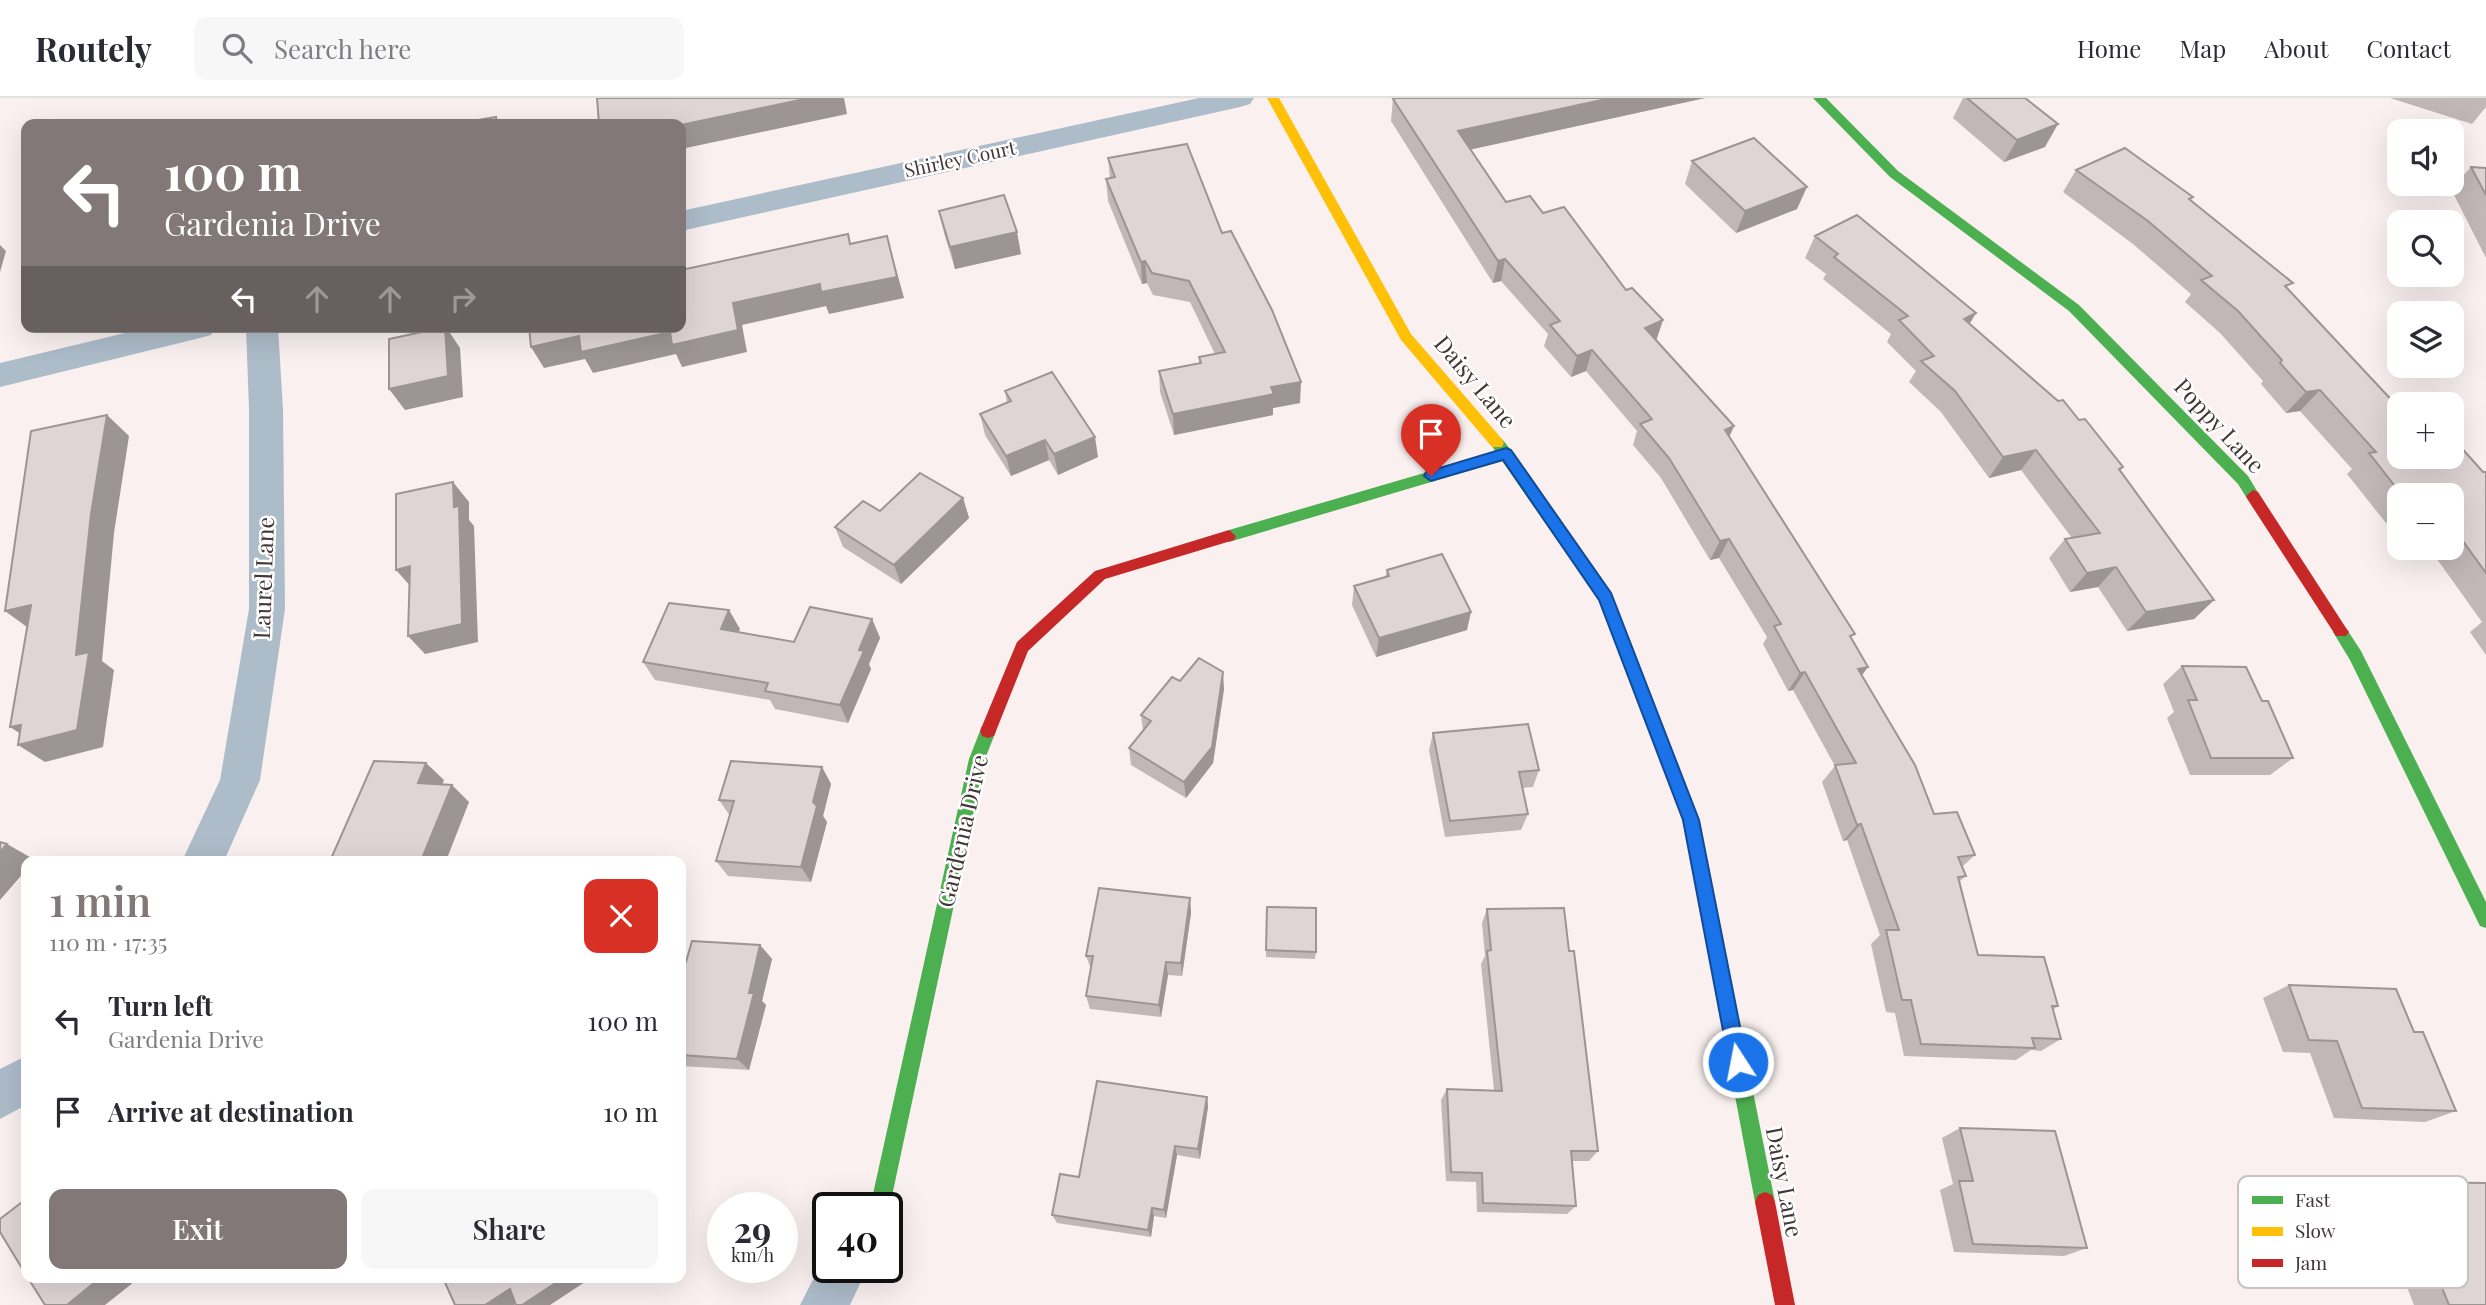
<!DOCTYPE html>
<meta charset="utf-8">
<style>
:root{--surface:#fff;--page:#f7f7f7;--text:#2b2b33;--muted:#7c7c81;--line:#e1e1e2;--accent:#827877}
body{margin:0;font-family:"Playfair Display",serif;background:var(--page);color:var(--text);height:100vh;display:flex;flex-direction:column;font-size:26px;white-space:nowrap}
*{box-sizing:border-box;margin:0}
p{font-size:23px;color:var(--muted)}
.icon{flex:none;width:38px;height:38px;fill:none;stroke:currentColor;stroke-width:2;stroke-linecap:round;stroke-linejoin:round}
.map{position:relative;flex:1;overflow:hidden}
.drawer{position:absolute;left:21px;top:758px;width:665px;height:427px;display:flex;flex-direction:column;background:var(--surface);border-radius:14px;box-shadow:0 7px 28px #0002}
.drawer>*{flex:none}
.top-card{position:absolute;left:21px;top:21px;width:665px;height:214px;border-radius:14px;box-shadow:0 7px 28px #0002;background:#827877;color:#fff;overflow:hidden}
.fabs{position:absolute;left:2387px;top:21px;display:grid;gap:14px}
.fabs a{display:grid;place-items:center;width:77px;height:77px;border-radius:14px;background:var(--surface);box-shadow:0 7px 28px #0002;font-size:35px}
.speed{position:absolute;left:707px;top:1094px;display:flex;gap:14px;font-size:35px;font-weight:700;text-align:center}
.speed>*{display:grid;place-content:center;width:91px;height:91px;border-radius:50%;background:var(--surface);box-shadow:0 7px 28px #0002;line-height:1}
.speed small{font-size:18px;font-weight:400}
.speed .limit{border:4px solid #111;border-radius:10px;background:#fff;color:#111}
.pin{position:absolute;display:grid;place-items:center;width:60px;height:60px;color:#fff;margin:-72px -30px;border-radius:50% 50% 50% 0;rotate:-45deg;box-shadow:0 0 7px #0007}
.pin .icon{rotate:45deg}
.me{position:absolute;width:77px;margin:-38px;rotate:349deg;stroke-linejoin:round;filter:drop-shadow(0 0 5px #0008)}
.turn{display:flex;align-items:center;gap:24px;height:147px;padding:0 28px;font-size:32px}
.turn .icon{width:91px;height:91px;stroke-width:2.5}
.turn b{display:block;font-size:49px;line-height:60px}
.lanes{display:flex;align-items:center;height:66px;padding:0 28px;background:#0003;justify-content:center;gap:35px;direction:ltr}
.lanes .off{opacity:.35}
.round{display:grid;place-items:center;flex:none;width:74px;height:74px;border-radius:14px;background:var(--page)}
.overview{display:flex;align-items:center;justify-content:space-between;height:119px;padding:0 28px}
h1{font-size:42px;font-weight:600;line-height:52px;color:var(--accent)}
.cta{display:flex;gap:14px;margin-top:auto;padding:14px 28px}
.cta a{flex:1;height:80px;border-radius:14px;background:var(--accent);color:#fff;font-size:28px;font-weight:600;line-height:80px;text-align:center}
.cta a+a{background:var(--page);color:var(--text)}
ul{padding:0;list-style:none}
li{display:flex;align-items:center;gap:21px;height:91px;padding:0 28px}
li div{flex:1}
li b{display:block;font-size:26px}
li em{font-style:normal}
header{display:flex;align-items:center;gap:42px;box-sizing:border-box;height:98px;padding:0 35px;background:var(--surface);border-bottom:2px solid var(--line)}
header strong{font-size:33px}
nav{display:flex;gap:38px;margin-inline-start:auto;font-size:24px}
.search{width:490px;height:63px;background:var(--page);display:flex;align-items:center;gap:18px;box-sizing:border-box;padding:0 24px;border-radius:14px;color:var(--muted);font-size:26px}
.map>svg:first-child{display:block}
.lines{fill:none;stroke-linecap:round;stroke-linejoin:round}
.street{fill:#adbcc9;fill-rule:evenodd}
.fast{fill:#4caf50;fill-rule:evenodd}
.slow{fill:#ffc107;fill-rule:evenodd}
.jam{fill:#c62828;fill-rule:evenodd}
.wall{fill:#c0b7b6}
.shaded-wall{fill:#9c9594}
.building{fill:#dfd5d4;stroke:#9c9594;stroke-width:2}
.route{fill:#1a73e8;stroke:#114b97;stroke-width:2}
.labels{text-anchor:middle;stroke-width:5;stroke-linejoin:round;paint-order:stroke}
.far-street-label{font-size:19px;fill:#423736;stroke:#fff}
.street-label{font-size:23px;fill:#423736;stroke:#fff}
.key{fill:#fff;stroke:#c6c3c3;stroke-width:2}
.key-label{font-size:19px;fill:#423736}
</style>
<header>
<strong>Routely</strong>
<div class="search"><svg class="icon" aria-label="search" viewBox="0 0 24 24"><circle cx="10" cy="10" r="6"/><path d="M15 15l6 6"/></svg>Search here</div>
<nav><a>Home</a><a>Map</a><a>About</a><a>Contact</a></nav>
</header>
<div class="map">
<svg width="2486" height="1207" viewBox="0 0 2486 1207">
<rect width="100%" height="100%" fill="#faf0f0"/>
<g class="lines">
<!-- street -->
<g class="street">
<path d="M1199,0H1254L1250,6L1240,9L681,133V113Z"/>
<path d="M150,229H216L211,237L200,240L0,289V265Z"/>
<path d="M246,229H278L283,311L285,511L260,682L224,763H182L220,682L249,511V311Z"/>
<path d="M26,958V1007L0,1021V971Z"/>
<path d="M828,1152V1169H868L850,1207H800Z"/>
</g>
<!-- fast -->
<g class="fast">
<path d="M1813,0H1826L1898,73L2079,207L2248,378L2260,398L2258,402H2248L2238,386L2069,213L1890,79Z"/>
<path d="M1497,340L1502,341L1511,352L1611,495L1699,722L1775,1104L1772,1111L1765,1114L1758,1111L1755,1104L1683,722L1599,502L1502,363L1229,444L1222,438L1229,432L1496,354L1490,345Z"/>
<path d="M2341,528L2346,530L2361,553L2486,804V830L2480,828L2350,562L2333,534L2336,530Z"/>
<path d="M988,626L994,628L996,633L985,661L892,1098L886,1110H867L873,1096L969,661L982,628Z"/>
</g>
<!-- slow -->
<path class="slow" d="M1267,0H1279L1411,236L1502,341L1504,345L1502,349H1492L1401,242Z"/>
<!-- jam -->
<g class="jam">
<path d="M2253,392L2258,394L2346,530L2349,534L2346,538H2336L2248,402L2246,398Z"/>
<path d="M1229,432L1236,438L1234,442L1105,481L1028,553L994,638L988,640L982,638L980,633L1017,544L1095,473Z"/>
<path d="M1765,1094L1772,1097L1775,1104L1795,1207H1775L1755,1104L1758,1097Z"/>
</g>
</g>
<!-- wall -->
<g class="wall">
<path d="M1396,0H1705L1471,51L1506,104L1543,115L1626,192L1663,222L1656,242L1730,339L1852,541L1862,578L1934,716L1975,757L1962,769L1966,778L1960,783L1978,857L2058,908L2053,912L2061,941L2041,953L2031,952L2016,962L1904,958L1895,915L1886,914L1871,846L1880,837L1847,742L1843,743L1822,684L1835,668L1793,592L1788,593L1763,546L1767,539L1719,460L1710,462L1661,380L1633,347L1637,333L1586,273L1571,279L1544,248L1548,236L1501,183L1493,185L1391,23L1393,1Z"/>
<path d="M1963,0H2025L2045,49L2004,64L1953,20Z"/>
<path d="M2390,0H2486V9L2472,26Z"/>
<path d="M1108,60L1222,135L1300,305L1273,310V317L1174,337L1160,294L1159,273L1199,265V259L1215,256L1190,204L1153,197L1147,185L1142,186L1108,103L1106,81L1110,80Z"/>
<path d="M1692,63L1797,111L1736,135L1685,86Z"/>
<path d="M2471,69L2486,70V160L2451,91Z"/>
<path d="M2076,72L2193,99L2191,102L2288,191L2399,359L2483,374H2486V557L2470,534L2482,524L2429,450H2452V397H2399V436L2390,425H2386L2347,376L2352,371L2300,313L2286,315L2261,286L2263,283L2220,235L2185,204L2191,196L2133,146L2063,94Z"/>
<path d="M939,113L1021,156L955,171L944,135Z"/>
<path d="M1815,138L1969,226L2079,322L2123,369L2120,373L2214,502L2194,521L2127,533L2098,489L2070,494L2049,460L2065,441L2072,440L2021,372L1989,380L1941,314L1909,284L1916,273L1887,244L1891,236L1823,181L1826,176L1805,160Z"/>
<path d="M1005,293L1098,359L1058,377L1049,362L1011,378L985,337L980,316L1007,305Z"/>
<path d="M963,400L969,420L901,486L843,449L835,429L880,413Z"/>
<path d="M1387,472L1467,532L1376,559L1352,507L1354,488L1385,480Z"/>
<path d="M872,521L880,540L869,566L871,571L848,625L775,611L770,602L655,582L643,564L740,531L738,534L794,544Z"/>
<path d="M2182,568L2262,603L2293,660L2270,677H2190L2167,620L2174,614L2163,586Z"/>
<path d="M1180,583L1224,591L1213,665L1186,700L1131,667L1129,650L1143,633L1141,617Z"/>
<path d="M1433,635L1539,672L1533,689L1522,690L1528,716L1521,732L1445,739L1429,652Z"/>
<path d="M822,669L831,686L823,718L827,724L811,784L728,778L716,763L730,718L719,702Z"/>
<path d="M1190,800L1191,815L1182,878L1168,877L1161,919L1090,911L1086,898L1091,871L1086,858Z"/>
<path d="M1267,809L1316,854L1315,861L1266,859Z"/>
<path d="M1487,811L1598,1053L1589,1063H1572L1576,1108L1567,1116L1477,1114L1476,1084L1446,1083L1441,1002L1447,991L1494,992L1481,866L1485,858L1482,825Z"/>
<path d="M760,847L772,861L762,903L766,907L749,972L681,968V864H686Z"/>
<path d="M2289,887L2414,934L2456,1013L2425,1024L2334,1020L2310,955L2283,954L2263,900Z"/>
<path d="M1207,999L1208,1009L1200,1061L1177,1057L1166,1120L1154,1118L1151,1139L1057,1125L1052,1117L1079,1079Z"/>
<path d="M1960,1030L2087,1150L2064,1158L1954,1154L1940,1092L1953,1086L1942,1040Z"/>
<path d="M2399,1084L2486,1207H2414L2369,1093Z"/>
</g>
<!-- shaded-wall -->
<g class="shaded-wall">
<path d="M809,0H844L847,16L681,51V27Z"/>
<path d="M1611,0H1705L1455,55L1458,33Z"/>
<path d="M2058,26L2045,49L2004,64L2017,42Z"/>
<path d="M1807,89L1797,111L1736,135L1745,113Z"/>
<path d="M1017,134L1021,156L955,171L950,149Z"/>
<path d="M887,138L904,200L829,216L826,208L742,227L747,254L682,269L676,256L593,275L585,261L544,270L531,249L579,238L670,234L733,205Z"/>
<path d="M0,147L6,153L0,174Z"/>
<path d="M1505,161L1501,183L1493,185L1498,163Z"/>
<path d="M1145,163L1147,185L1142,186L1141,164Z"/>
<path d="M1976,215L1963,237L1964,221Z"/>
<path d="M1663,222L1656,243L1645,230Z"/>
<path d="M446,229L460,250L463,299L405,312L389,291Z"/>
<path d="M1592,252L1586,273L1571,279L1577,258Z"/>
<path d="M1301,284L1300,305L1273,310V317L1174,337L1173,316L1271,289Z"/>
<path d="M2320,292L2300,313L2286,315L2306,294Z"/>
<path d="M107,317L129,338L114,435L102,563L114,572L103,649L45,664L18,647L32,643L10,629L76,557L91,416Z"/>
<path d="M1734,328L1725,349V332Z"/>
<path d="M1095,339L1098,359L1058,377L1054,356Z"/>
<path d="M1045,342L1049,362L1011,378L1006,358Z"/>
<path d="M2036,352L2021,372L1989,380L2003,359Z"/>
<path d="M453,384L469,404V422L474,428L478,544L425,556L408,538L454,409Z"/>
<path d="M963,400L969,420L901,486L894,467Z"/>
<path d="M1729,441L1719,460L1710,462L1720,443Z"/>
<path d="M410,468L413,491L396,472Z"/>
<path d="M2116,469L2098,489L2070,494L2087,475Z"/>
<path d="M2214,502L2194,521L2127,533L2146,514Z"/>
<path d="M31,507V532L5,513Z"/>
<path d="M729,512L740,531L732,549L721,531Z"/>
<path d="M1471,514L1467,532L1376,559L1379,540Z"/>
<path d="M872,521L880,540L869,566L871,571L848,625L840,607L859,552Z"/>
<path d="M1868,569L1855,587L1858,571Z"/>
<path d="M1223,574L1224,591L1213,665L1186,700L1184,684Z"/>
<path d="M1805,574L1793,592L1788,593L1800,575Z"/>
<path d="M426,665L444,682L436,702L418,685Z"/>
<path d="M822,669L831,686L823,718L827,724L811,784L801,769L813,704Z"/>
<path d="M452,687L469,704L446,763H421Z"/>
<path d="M1861,726L1847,742L1843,743L1857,727Z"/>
<path d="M7,746L35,762L34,763H26V772L0,802V754Z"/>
<path d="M1190,800L1191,815L1182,878L1181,865Z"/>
<path d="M760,847L772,861L762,903L766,907L749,972L737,961L749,895Z"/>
<path d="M1166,864L1168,877L1161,919L1159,907Z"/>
<path d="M1207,999L1208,1009L1200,1061L1198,1051Z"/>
<path d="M1175,1048L1177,1057L1166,1120L1164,1112Z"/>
<path d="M1152,1110L1154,1118L1151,1139L1148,1132Z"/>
<path d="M100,1180H139L105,1207H67Z"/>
<path d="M563,1180H591L550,1207H522Z"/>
<path d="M510,1191L530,1197L514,1207H485Z"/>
</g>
<!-- building -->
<g class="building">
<path d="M597,0H809L681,27L599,26Z"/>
<path d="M1396,0H1611L1458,33L1506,104L1530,98L1543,115L1564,109L1626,192L1632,190L1663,222L1645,230L1734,328L1725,332L1855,536L1850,538L1868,569L1858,571L1915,667L1934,716L1957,714L1975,757L1958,759L1966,778L1958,779L1978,857L2044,859L2058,908H2052L2061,941L2032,940L2035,950L1921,946L1911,902H1902L1886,832H1899L1861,726L1857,727L1835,667L1856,665L1805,574L1800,575L1774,528L1781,526L1729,441L1720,443L1669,360L1640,326L1652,321L1592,252L1577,258L1550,227L1560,223L1505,161L1498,163L1393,1Z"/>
<path d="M1967,0H2025L2058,26L2017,42Z"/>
<path d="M496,19L497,26H455Z"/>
<path d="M1754,40L1807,89L1745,113L1692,63Z"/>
<path d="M1187,46L1222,135L1231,133L1272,212L1301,284L1271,289L1274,296L1173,316L1159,273L1201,265L1199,259L1225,254L1189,183L1152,175L1145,163L1141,164L1106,81L1115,79L1108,60Z"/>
<path d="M2125,50L2193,99L2189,101L2293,185L2285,188L2399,310V359H2452V348L2459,347L2483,374H2486V475L2452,428V397H2402L2369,355L2376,354L2320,292L2306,294L2280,265L2282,262L2238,213L2201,182L2212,178L2148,123L2076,72Z"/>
<path d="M2471,69L2486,70V97Z"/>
<path d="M1004,97L1017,134L950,149L939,113Z"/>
<path d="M1857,117L1976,215L1964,221L2058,303L2063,302L2079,322L2085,321L2123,369L2119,371L2214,502L2146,514L2116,469L2087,475L2065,441L2100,435L2036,352L2003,359L1955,293L1921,263L1934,258L1899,222L1908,218L1834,159L1838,156L1815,138Z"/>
<path d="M848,136L850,146L887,138L897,179L821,194L820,186L733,205L738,232L672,247L670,234L581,254L579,238L531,249L529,229H681V172Z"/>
<path d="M445,229L448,278L389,291V241Z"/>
<path d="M1052,274L1095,339L1054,356L1045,342L1006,358L980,316L1011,303L1005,293Z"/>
<path d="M107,317L91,416L76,557L89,554L77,632L18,647L21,627L10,629L31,507L5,513L31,333Z"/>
<path d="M920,375L963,400L894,467L835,429L863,403L880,413Z"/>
<path d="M453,384L454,409L459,408L462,526L408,538L410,468L396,472V396Z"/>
<path d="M1442,456L1471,514L1379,540L1354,488L1389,478L1387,472Z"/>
<path d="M669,505L729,512L721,531L794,544L810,509L872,521L859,552L864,553L840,607L765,593L768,585L643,564Z"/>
<path d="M1199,560L1223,574L1212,649L1184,684L1129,650L1151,623L1141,617L1172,579L1180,583Z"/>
<path d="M2182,568L2246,569L2262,603H2268L2293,660H2211L2188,602H2197Z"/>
<path d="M1528,626L1539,672L1519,674L1528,716L1450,723L1433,635Z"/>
<path d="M374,663L426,665L418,685L452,687L421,763H330Z"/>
<path d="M731,663L822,669L813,704L817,708L801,769L716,763L734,703L719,702Z"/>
<path d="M0,744L7,746L0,754Z"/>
<path d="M1099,790L1190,800L1181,865L1166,864L1159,907L1086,898L1093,858H1086Z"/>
<path d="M1267,809L1316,810V854L1266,852Z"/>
<path d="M1564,810L1569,853H1574L1598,1053H1571L1576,1108L1483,1105L1482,1075L1451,1074L1447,991L1502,993L1487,853L1491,852L1487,811Z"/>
<path d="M692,843L760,847L749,895H754L737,961L681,957V864H686Z"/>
<path d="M2289,887L2396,891L2414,934H2423L2456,1013L2362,1010L2337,943L2309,942Z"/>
<path d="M1097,983L1207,999L1198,1051L1175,1048L1164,1112L1152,1110L1148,1132L1052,1117L1060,1076L1079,1079Z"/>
<path d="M1960,1030L2055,1033L2087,1150L1973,1146L1959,1083H1973Z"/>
<path d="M2399,1084L2486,1085V1207H2449Z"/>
<path d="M26,1101V1177L0,1134V1121Z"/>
<path d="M28,1180H100L67,1207H45Z"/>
<path d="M443,1180H563L522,1207H516L510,1191L485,1207H455Z"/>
</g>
<!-- route -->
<path class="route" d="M1506,350L1511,352L1611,495L1699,722L1747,964L1745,971L1738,973L1732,971L1729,964L1683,722L1599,502L1503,362L1431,383L1424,378L1426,374Z"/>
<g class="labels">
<!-- far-street labels -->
<g class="far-street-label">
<text transform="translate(960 61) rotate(-12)" y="7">Shirley Court</text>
</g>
<!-- street labels -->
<g class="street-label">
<text transform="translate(1475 284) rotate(50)" y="8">Daisy Lane</text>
<text transform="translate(2219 328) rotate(47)" y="8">Poppy Lane</text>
<text transform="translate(264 480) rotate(-88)" y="8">Laurel Lane</text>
<text transform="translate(963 733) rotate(-77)" y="8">Gardenia Drive</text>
<text transform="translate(1784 1084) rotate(79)" y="8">Daisy Lane</text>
</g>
</g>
<!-- legend -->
<rect x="2238" y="1078" width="230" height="112" rx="10" class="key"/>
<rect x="2252" y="1098" width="31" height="8" fill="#4caf50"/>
<rect x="2252" y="1129" width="31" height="9" fill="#ffc107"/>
<rect x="2252" y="1161" width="31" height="8" fill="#c62828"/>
<g class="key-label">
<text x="2295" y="1109">Fast</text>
<text x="2295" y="1140">Slow</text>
<text x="2295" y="1172">Jam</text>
</g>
</svg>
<div class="fabs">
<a><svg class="icon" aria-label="sound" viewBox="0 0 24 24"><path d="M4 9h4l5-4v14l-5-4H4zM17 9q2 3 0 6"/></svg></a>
<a><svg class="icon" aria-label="search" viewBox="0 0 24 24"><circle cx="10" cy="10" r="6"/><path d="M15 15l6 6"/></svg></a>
<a><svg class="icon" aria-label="layers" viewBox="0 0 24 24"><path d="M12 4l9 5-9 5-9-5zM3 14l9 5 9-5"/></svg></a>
<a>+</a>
<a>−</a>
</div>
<div class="speed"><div>29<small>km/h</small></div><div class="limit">40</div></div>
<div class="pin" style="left:1431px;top:378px;background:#d93025"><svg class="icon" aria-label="arrive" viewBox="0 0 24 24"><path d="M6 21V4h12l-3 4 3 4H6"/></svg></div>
<svg class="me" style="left:1738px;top:964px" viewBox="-20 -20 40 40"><circle r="17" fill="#1a73e8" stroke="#fff" stroke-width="3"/><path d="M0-11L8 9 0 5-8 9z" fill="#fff"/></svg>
<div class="top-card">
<div class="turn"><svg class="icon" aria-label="left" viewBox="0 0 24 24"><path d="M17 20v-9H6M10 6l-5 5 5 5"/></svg><div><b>100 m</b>Gardenia Drive</div></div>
<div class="lanes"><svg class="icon" aria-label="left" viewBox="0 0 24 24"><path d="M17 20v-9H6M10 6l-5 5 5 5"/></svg><svg class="icon off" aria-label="ahead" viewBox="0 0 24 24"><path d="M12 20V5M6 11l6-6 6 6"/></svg><svg class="icon off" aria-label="ahead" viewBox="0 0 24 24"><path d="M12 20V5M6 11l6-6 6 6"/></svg><svg class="icon off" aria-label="right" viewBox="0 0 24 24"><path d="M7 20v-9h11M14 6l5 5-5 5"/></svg></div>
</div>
<section class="drawer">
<div class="overview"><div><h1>1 min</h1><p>110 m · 17:35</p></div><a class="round" style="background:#d93025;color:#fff"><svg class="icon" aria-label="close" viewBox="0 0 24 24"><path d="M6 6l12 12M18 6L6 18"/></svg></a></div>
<ul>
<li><svg class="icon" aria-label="left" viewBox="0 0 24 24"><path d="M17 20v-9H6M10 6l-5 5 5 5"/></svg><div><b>Turn left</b><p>Gardenia Drive</p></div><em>100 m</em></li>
<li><svg class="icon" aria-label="arrive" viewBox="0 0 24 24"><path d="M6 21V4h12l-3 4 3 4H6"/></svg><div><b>Arrive at destination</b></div><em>10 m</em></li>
</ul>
<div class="cta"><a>Exit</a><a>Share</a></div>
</section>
</div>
